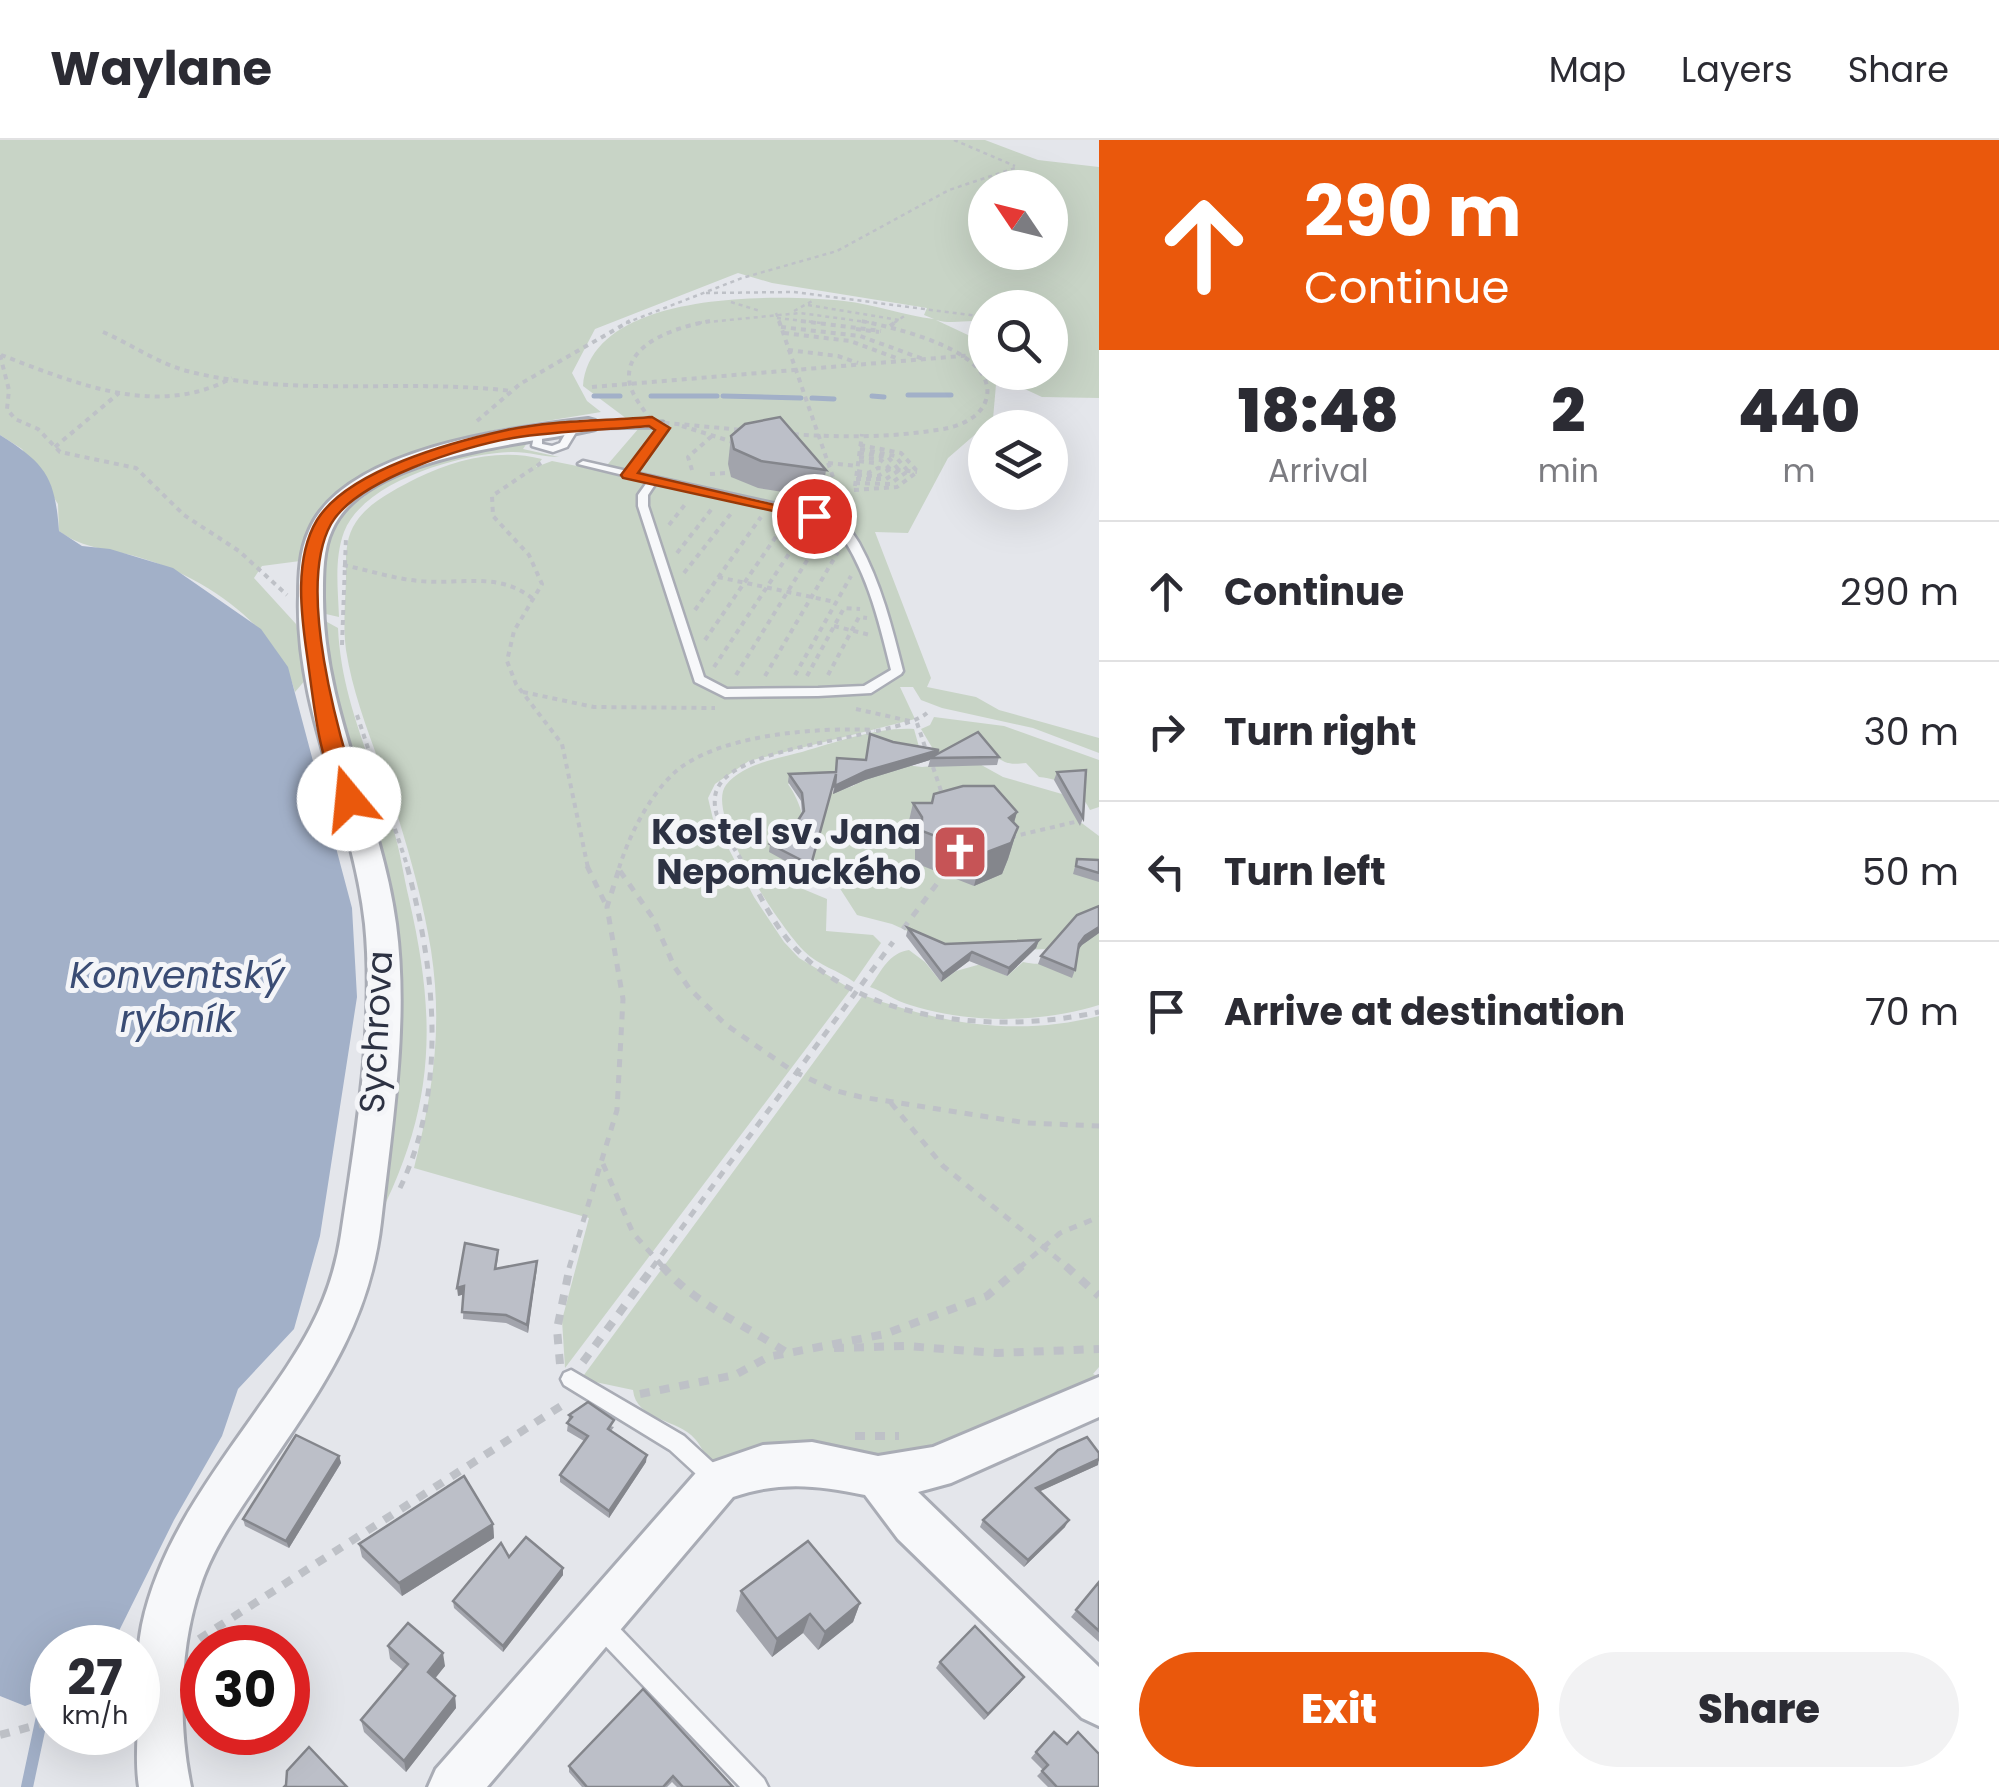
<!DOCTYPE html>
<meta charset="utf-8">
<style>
:root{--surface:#fff;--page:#f2f2f3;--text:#2b2b33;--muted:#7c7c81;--line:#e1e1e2;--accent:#ea580c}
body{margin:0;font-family:Poppins,sans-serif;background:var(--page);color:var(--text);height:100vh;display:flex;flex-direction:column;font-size:38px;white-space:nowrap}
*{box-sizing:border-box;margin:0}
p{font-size:32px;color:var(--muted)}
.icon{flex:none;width:55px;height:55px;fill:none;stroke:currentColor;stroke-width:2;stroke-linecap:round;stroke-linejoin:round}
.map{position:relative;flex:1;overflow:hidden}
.details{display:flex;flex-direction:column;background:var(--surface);width:900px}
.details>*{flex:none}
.guide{background:#ea580c;color:#fff;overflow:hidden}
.needle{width:65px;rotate:305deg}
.controls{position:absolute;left:968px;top:30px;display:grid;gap:20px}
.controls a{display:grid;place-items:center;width:100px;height:100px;border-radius:50%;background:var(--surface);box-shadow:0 10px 40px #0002;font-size:50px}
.speed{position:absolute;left:30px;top:1485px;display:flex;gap:20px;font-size:50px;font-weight:700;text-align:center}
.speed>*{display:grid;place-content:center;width:130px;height:130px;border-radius:50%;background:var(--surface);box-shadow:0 10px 40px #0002;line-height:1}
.speed small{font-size:25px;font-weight:400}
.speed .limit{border:15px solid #d22;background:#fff;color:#111}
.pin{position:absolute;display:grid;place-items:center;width:85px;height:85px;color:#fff;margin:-42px;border:5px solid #fff;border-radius:50%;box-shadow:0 2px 10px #0007}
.me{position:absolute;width:110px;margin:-55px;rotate:343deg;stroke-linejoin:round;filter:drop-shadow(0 0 8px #0008)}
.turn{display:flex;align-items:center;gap:35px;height:210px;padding:0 40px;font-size:45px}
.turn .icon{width:130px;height:130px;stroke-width:2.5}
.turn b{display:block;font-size:70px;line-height:85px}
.eta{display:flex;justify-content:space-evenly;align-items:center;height:170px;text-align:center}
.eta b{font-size:60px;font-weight:800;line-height:70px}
.primary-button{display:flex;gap:20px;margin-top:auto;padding:20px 40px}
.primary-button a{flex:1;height:115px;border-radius:60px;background:var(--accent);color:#fff;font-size:40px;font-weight:800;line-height:115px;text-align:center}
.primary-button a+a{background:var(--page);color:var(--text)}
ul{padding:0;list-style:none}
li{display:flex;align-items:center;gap:30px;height:140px;padding:0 40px;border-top:2px solid var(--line)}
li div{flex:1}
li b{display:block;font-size:38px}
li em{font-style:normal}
header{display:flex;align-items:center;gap:60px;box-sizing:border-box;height:140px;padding:0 50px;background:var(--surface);border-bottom:2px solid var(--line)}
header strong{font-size:48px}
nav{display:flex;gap:55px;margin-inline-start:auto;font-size:35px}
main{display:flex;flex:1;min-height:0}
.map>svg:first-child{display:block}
.green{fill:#c8d4c6;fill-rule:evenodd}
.water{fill:#a2b0c8}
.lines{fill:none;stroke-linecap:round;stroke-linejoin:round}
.stream-far1{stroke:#a2b0c8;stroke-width:5}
.stream{stroke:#a2b0c8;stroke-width:12}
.service-casing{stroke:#a9acb5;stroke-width:5}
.minor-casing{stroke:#a9acb5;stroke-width:6}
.path-far3{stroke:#bec1c7;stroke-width:2.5;stroke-dasharray:4 4;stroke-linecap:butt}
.path-far2{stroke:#bec1c7;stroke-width:4;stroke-dasharray:5 5;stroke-linecap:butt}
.path-far1{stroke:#bec1c7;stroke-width:5;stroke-dasharray:8 8;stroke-linecap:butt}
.path{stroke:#bec1c7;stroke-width:8;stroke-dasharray:10 10;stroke-linecap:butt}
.service{fill:#f7f8fa;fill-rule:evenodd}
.minor{fill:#f7f8fa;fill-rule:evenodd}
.wall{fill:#a2a4ac}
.shaded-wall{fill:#84868c}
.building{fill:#bcbfc8;stroke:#84868c;stroke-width:2.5}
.route{fill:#ea580c;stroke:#983908;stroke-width:2.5}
.labels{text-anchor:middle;stroke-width:10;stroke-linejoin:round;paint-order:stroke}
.poi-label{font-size:35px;font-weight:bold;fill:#2d3243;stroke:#f4f5f8;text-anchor:end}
.street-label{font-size:35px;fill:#2d3243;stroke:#f4f5f8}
.water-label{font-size:38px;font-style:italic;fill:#3a4c74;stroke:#f4f5f8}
</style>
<header>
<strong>Waylane</strong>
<nav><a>Map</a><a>Layers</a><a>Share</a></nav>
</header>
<main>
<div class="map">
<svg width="1099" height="1647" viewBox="0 0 1099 1647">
<rect width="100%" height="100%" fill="#e4e6eb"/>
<!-- green -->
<g class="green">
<path d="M0,0H985L1038,20L1099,27V258L1042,257L1014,244L1025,233L1050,232V168H985V182C967,179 954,185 936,180L985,203V232L997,233L993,279L948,318L908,393L875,392L931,538L927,547L976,557L999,570L1099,598V613L1033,588L942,568L921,560L913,547H900L915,579L749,621L715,644L708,658L713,679L754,757L784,802L799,818L851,849L565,1228L562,1180L589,1078L414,1028C433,951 443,889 431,810C424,766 411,719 398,677C381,621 355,568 346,510C343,487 345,464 346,441C346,422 344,399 356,382C369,362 396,349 417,338C455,319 501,308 542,319L536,327L552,321L602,331L639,288L583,246C591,150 775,154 844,161C874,164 905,176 934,179L924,175L927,168L772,143L738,133L595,189L572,233L587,261L601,272C502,289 377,299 311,384C304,393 303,410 300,421L262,426L254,438L296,484L307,538L295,552C277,485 203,436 138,417C110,409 83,409 59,391L58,364L22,309L0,295ZM985,48H1050V112H985Z"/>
<path d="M531,297L523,309L559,317C544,317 529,312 513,312C464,313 364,340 344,392C334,419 338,449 339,477L317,472L320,420L335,377L365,356L372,346L419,324Z"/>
<path d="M318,477L338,488C341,558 371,619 392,685C400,709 403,734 409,759C440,893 433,981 365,1103L380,702L374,682L359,667Z"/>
<path d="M934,577L1004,586L1099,620V667L1090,670C1078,647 1064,640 1039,637L1026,623C1003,626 1005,620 987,613C972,607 951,611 936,614L921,589L930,585Z"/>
<path d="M914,589L921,614L866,617L860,626L788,644C807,670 814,720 803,749L827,759L826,791L873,795L881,803L854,842C838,830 819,826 804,811C780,787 704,674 726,645C742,624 779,618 802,612C837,602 878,587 914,589Z"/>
<path d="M976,622L1003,637L1062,654L1079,681L1099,696V773L1051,809L954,812L892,784L857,775L830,733L809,714L821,691L825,655L853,646L890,623L922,627Z"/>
<path d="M1099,792V865C1040,883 970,884 910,865C893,860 887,853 870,847C882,830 889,813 909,810L925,822L941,842L956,831L981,824L1007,836L1023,822C1058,830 1072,809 1099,792Z"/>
<path d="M863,855C941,884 1017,897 1099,876V1227L1093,1234L1099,1237V1246L941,1308L874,1316L716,1324C704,1317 703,1308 695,1299C679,1279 636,1281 633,1250L581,1239Z"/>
</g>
<!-- water -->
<path class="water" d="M0,295C46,324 55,337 59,391L82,406L110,409L173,428L261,489L288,527L352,768L357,857L320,1096L294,1189L238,1249L222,1296L174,1380L111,1507L52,1508V1556L25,1566L0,1556Z"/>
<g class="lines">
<!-- stream-far1 -->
<g class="stream-far1">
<path d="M908,255H951"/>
<path d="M594,256H620"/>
<path d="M651,256H717"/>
<path d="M723,256L801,258"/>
<path d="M872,256L884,257"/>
<path d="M812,258L834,259"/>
</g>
<!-- stream -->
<path class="stream" d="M27,1647L49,1544"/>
<!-- service casing -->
<g class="service-casing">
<g id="service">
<path d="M663,282L668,289L636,333L830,376L829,365L834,354L843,352L844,354C834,377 848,384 859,403C881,443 892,487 903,531L901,534L871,553L818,556L725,557L695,542L638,366V355L648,341L578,324L583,321L627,331L658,289L657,287L588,288L583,285L585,283ZM656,343L832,382C866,426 878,477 891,530L864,546L818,548L727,549L704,537L648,366V355Z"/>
<path d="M567,284H573L578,289L567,307L553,312L532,306L534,296L528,289L530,287H536L542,293V304L552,306L560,303L568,289Z"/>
<path d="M571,1230L684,1296L722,1331L725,1338L722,1345L715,1348L708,1345L670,1310L564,1245L561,1239L564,1233Z"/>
<path d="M600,1473L608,1476L764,1639L768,1647H740L592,1492L589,1484L592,1476Z"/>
</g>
</g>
<!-- minor casing -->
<g class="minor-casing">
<g id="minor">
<path d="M588,279L595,281V289C525,306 366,313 332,390C323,409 323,433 323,454C322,570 381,671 396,784C409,882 392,985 381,1082C369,1188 316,1256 259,1341C237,1374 212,1409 200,1447C179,1508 178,1584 191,1647H139C135,1621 138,1599 138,1575C138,1545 136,1515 142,1485C158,1409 204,1345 248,1283C292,1220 329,1174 341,1095C356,994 375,886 365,784C353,672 295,572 299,456C299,434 300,411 309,391C343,309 510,288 588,279Z"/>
<path d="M1099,1237V1277L951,1343L918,1352L1099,1527V1586L1082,1578L898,1399L865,1355C817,1345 779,1341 733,1357L487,1647H428L436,1629L702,1326L763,1305L812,1302L878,1316L933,1307Z"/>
</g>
</g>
<!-- path-far3 -->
<g class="path-far3">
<path d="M954,0L1015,26"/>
<path d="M706,153L794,152L985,177"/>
<path d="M731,162L760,171"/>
<path d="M808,165L899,180"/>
<path d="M794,171L814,160"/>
<path d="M776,173L780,183"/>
<path d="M777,178L821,183"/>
<path d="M626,183L742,138L837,111L949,50L1018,27"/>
<path d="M698,183L800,173L874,183"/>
<path d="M894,183L907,174"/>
</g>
<!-- path-far2 -->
<g class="path-far2">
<path d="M710,181C682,186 627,201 629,238C630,255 644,269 652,282C751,289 844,306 943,289C960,286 980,278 986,260C1001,211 892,187 861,181"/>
<path d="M779,181L834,340"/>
<path d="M801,181L881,191"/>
<path d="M890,186L897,181"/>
<path d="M781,187L860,196L923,219"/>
<path d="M856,189L879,192"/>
<path d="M103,192C131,204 157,223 187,231C292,258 404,238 511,251"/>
<path d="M784,193L850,201L899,219"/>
<path d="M788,210L838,216L858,223"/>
<path d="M0,215L9,250L7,269L15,279L38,289L60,312L136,328L184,375L239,411L287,455"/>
<path d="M1,215C76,243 156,279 232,238"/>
<path d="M592,247L985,214"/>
<path d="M477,281L520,244L630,181"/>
<path d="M682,286L733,302"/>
<path d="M860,305L901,313L917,331"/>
<path d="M55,307L119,253"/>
<path d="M860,309L895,316L908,331"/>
<path d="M859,313L888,317L899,330"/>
<path d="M859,317L881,320L890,329"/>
<path d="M859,321L874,323L878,328"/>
<path d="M541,323L492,356L493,376L529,415L542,444L514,491L507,521L516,544L562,604L588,728"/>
<path d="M828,323L857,326"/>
<path d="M692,330L688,317L712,296"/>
<path d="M857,331L868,333L878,328L917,332"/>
<path d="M710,334L727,333"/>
<path d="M857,335L878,336L890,329"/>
<path d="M856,339H886L898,331"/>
<path d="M855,343L890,344L908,331"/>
<path d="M855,346L862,294"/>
<path d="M854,350L897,347L917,332"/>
<path d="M669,385L687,362"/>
<path d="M677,413L714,366"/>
<path d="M343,425C368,430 394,439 420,441C460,445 499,431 533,459"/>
<path d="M684,433L733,371"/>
<path d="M718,437L835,462"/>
<path d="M695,470L761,377"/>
<path d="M834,486L870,495"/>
<path d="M705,500L784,385"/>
<path d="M342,505L346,397"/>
<path d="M714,527L804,391"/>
<path d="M736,535L816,406L803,392"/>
<path d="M795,535L851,436"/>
<path d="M828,535L859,477L867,478"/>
<path d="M765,536L838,412"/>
<path d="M807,536L844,468L860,469"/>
<path d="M523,552L594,567L715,568"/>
<path d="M856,569L914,582"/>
<path d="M357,575L408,728"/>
<path d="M917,583L927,613"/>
<path d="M933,627L943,657"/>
<path d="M1011,697L1079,681"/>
<path d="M619,728C629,696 648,658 673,634C715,594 820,587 875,590"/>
<path d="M746,728C735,707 712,682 715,657C721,602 893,601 927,573"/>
</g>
<!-- path-far1 -->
<g class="path-far1">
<path d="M587,726L607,767"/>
<path d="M744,726C760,755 774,787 798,811C873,885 1002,893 1099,872"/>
<path d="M620,731L653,778L674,826L689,848L725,884L791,930L833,950L861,957L1027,983L1099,986"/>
<path d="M903,789L942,737"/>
<path d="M891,963L943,1026L1069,1128"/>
<path d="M603,1024L633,1093L664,1128"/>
<path d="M400,1048C448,948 435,829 407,726"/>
<path d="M569,1128L617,970L623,859L607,767L620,726"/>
<path d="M652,1128L893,802"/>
<path d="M1019,1128L1060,1093L1099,1077"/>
</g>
<!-- path -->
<g class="path">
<path d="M662,1126C696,1165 743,1184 786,1212"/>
<path d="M1066,1126L1099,1156"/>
<path d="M834,1208L906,1206L997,1213L1099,1209"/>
<path d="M583,1222L654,1126"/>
<path d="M560,1224L557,1189L570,1126"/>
<path d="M640,1254L735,1235L768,1217L885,1194L987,1156L1022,1126"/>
<path d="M855,1296H899"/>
<path d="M199,1499L561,1266L564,1257"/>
<path d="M0,1595L52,1581"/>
</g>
<!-- service -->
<use href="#service" class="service"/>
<!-- minor -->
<use href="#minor" class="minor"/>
</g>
<!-- wall -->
<g class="wall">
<path d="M731,296L826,330L822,358L758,348L731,337L728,324Z"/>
<path d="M893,602L939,610L938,614L999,617L997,625L928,627L930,620L865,640L833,654L834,642L809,734L769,712L770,704L790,693L802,674L801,661L788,642L789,634L835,632L866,620Z"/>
<path d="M1057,632L1083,678L1080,686L1054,640Z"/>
<path d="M913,663H932L1017,672L1014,683L1018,687L1008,719L1002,734L974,746L915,723V709L906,694Z"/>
<path d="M1077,719L1099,720V742L1073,734Z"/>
<path d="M1099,766V793L1082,805L1078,810L1075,830L1072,838L1038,824L1041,816Z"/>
<path d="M908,788L945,804L1039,800L1036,808L1007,836L969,821L941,842L906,796Z"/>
<path d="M498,1118L496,1129L537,1121L528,1193L506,1183L463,1179L464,1154L458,1156Z"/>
<path d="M569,1275L614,1287L611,1291L646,1322L609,1378L560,1342V1335L584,1301L567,1291Z"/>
<path d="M1058,1310L1098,1325L1040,1351L1065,1387L1024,1427L980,1387L983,1380Z"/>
<path d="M339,1316L341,1323L289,1408L245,1386L243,1379Z"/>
<path d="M493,1384L494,1398L402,1456L362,1417L359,1404Z"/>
<path d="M509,1417L563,1435L503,1512L454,1468L453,1461Z"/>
<path d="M1099,1442V1502L1071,1477Z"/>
<path d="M741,1451L860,1463L853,1482L818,1510L803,1493L772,1517L736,1471Z"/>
<path d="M388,1506L445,1526L434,1538L455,1556L456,1568L406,1632L364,1592L361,1580L403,1530L390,1519Z"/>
<path d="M940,1522L1024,1537L984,1580L936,1528Z"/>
<path d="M643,1549L733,1647H677L672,1642L667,1647H582L569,1632V1626Z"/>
<path d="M1036,1612L1099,1647H1048L1037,1636L1043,1630L1031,1618Z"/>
</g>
<!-- shaded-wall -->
<g class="shaded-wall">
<path d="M939,610L937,618H930V620L865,640L833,654L835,646L866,631Z"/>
<path d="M1017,672L1008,703L1018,687L1008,719L1002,734L974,746L982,714L1009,678Z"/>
<path d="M1099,787V793L1082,805L1076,813L1079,804L1085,796Z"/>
<path d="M1039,800L1036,808L1007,836L1009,828Z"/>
<path d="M972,812L969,821L941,842L943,834Z"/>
<path d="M537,1121V1128L528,1193L527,1185Z"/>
<path d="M464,1146L465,1154L458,1156L457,1148Z"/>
<path d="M647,1315L646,1322L609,1378V1371Z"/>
<path d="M339,1316L341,1323L289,1408L286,1401Z"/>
<path d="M1099,1319L1098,1325L1032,1355L1036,1348Z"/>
<path d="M1069,1380L1065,1387L1024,1427L1028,1420Z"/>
<path d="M493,1384L494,1398L402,1456L399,1443Z"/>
<path d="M563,1428V1435L503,1512V1506Z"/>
<path d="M860,1463L853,1482L818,1510L825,1492Z"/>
<path d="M810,1474L803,1493L772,1517L777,1499Z"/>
<path d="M443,1513L445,1526L430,1545L428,1532Z"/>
<path d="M1024,1537L1020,1543L984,1580L988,1574Z"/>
<path d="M455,1556L456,1568L406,1632L404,1621Z"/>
</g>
<!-- building -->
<g class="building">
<path d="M780,277L826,330L761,321L734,309L731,296L745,284Z"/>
<path d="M978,592L999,617L930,618Z"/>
<path d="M870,594L893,602L939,610L866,631L835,646L836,634L811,725L770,704L790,693L804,671L802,653L789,634L836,632L837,618L866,620Z"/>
<path d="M1086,630L1083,678L1057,632Z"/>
<path d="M963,646H994L1017,672L1009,678L1018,687L1011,703L982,714L922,691V677L913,663H932L934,654Z"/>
<path d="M1077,719L1099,720V733L1076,726Z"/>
<path d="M1099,766V787L1085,796L1079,804L1075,830L1041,816L1077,775Z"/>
<path d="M908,788L945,804L1039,800L1009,828L972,812L943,834Z"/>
<path d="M465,1103L498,1110L495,1129L537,1121L527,1185L506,1175L462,1172L464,1146L457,1148Z"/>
<path d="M588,1262L614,1280L608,1289L647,1315L609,1371L560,1335L588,1296L567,1283L572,1277L569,1275Z"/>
<path d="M296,1295L339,1316L286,1401L243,1379Z"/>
<path d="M1087,1297L1099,1313V1319L1036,1348L1069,1380L1028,1420L983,1380L1058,1310Z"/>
<path d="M464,1336L493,1384L399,1443L359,1404Z"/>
<path d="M526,1397L563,1428L503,1506L453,1461L501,1403L509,1417Z"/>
<path d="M808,1401L860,1463L825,1492L810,1474L777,1499L741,1451Z"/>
<path d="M1099,1442V1491L1076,1470Z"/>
<path d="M408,1483L443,1513L428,1532L455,1556L404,1621L361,1580L408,1524L388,1506Z"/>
<path d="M975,1486L1024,1537L988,1574L940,1522Z"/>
<path d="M643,1549L733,1647H683L673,1636L663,1647H587L569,1626Z"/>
<path d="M1054,1592L1067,1604L1078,1592L1099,1614V1647H1057L1042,1631L1048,1625L1036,1612Z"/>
<path d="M309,1607L347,1647H284L286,1645L287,1631Z"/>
</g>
<!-- route -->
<path class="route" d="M652,277L670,288L638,333L822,376L814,380L623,338L621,335L655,290L649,286C604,290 557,291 513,298C464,306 356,340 331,384C296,447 338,593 359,659L356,663H342C318,619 314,564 307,515C301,474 294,418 317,380C348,330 452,302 507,290C553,280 604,281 652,277Z"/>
<!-- icons -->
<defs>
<g id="church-square" transform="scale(2.875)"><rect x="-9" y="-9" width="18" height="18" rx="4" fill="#c65456" stroke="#f4f5f8"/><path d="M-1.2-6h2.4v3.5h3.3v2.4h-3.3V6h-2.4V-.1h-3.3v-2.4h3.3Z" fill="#fff"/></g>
</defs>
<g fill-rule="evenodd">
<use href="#church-square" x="960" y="712"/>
</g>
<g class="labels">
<!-- poi labels -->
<g class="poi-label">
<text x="921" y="704">Kostel sv. Jana<tspan x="921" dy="40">Nepomuckého</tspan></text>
</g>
<!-- street labels -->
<g class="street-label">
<text transform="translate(376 892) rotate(-87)" y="12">Sychrova</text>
</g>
<!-- water labels -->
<g class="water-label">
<text x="177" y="848">Konventský<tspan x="177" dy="44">rybník</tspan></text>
</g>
</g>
</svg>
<div class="controls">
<a><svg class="needle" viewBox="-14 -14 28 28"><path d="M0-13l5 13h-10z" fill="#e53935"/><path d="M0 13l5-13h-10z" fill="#7c7c81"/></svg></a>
<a><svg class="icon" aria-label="search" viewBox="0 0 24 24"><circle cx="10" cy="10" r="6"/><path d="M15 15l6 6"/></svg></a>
<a><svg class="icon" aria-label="layers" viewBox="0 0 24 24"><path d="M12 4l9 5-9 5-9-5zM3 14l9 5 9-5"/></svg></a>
</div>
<div class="speed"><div>27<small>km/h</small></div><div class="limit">30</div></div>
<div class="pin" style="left:814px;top:376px;background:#d93025"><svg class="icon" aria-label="arrive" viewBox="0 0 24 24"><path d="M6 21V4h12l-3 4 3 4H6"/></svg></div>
<svg class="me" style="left:349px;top:659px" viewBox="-20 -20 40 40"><circle r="19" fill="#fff"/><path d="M0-13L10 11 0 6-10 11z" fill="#ea580c"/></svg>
</div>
<section class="details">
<div class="guide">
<div class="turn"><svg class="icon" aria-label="ahead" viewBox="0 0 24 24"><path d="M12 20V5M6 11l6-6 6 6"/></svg><div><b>290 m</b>Continue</div></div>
</div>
<div class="eta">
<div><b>18:48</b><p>Arrival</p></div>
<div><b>2</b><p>min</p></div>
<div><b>440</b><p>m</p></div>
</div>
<ul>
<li><svg class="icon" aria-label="ahead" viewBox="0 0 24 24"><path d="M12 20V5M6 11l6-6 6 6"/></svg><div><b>Continue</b></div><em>290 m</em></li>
<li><svg class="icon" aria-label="right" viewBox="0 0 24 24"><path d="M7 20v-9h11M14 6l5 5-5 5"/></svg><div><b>Turn right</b></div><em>30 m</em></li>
<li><svg class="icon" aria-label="left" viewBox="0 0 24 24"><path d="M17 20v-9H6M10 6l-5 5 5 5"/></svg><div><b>Turn left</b></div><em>50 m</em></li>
<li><svg class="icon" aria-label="arrive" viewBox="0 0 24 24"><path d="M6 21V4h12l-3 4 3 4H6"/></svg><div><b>Arrive at destination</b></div><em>70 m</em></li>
</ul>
<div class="primary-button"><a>Exit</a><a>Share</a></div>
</section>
</main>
